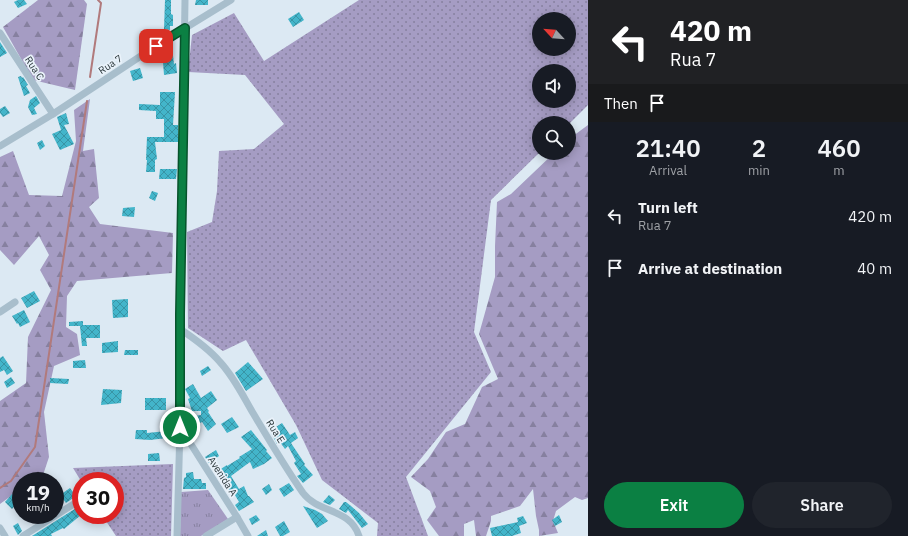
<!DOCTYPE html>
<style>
:root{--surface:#171b24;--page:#20242c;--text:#f1f3f6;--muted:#9ea1a6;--accent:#0b8043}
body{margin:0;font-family:"IBM Plex Sans",sans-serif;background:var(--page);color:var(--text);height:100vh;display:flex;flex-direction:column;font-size:15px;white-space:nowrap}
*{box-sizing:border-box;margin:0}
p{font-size:13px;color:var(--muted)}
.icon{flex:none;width:22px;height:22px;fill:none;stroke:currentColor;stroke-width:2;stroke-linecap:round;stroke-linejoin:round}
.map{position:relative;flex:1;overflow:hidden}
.sheet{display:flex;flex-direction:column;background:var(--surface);width:320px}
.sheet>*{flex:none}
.top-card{background:#202124;color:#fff;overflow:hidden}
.needle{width:26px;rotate:296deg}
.controls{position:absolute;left:532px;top:12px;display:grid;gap:8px}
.controls a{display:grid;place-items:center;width:44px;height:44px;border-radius:50%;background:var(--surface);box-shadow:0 2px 10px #0003;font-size:20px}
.speed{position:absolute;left:12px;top:472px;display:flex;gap:8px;font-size:20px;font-weight:700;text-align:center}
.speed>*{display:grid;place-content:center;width:52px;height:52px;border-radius:50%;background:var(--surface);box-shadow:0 2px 10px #0003;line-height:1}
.speed small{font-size:10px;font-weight:400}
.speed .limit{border:6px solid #d22;background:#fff;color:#111}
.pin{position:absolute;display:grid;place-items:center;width:34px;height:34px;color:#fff;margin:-17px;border-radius:8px;box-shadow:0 2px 6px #0006}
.me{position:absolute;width:44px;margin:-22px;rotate:0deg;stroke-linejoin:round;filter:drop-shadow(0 0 3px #0008)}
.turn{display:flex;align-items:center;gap:14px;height:84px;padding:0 16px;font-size:18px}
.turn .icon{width:52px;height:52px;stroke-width:2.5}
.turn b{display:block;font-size:28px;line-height:34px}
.then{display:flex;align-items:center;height:38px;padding:0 16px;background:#0003;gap:8px;font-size:15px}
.eta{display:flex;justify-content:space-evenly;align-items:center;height:68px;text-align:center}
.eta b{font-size:24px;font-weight:600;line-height:28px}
.cta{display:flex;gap:8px;margin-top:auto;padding:8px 16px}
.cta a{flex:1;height:46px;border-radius:24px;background:var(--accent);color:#fff;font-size:16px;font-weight:600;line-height:46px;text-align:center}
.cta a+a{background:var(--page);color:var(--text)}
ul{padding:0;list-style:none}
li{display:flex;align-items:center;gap:12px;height:52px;padding:0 16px}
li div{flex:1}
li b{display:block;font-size:15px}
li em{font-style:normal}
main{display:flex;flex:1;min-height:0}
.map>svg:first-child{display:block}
.grass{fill:url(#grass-dots);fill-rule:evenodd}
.forest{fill:url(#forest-firs)}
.park{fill:url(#park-tufts)}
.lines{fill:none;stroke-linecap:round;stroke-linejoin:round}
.stream{stroke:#b17a7c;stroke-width:2}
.building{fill:url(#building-cross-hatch)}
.minor{stroke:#a8becc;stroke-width:7}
.route-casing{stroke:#07532c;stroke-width:10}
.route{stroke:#0b8043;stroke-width:7}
.labels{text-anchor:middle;stroke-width:3.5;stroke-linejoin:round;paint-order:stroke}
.street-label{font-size:10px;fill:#283438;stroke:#e9f2fa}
</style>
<main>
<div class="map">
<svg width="588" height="536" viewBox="0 0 588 536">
<defs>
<pattern id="grass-dots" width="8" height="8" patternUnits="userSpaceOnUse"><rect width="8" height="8" fill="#a59cc3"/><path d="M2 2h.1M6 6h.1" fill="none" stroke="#86809f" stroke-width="1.8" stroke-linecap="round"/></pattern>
<pattern id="forest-firs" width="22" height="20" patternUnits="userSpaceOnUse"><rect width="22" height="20" fill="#a59cc3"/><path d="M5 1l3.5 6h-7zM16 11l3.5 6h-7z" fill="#86809f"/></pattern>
<pattern id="park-tufts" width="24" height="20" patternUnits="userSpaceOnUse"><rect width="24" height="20" fill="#a59cc3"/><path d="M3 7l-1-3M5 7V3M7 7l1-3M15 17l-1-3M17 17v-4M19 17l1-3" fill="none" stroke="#86809f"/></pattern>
<pattern id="building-cross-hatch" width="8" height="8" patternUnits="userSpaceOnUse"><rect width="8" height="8" fill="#43b5ca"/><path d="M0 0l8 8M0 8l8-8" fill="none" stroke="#3894a5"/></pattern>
</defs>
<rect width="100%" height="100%" fill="#dce9f3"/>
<!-- grass -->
<g class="grass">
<path d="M359,0H588V105L569,124V123H539V153L491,200L474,332L491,372L406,477L428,536H377L378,523L322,480L296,425L246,340L223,351L188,328L187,232L212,222L217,191L219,151L254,149L284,124L245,75L188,72L192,35L234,13L264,61ZM539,19H569V49H539ZM539,71H569V101H539Z"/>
<path d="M173,464L171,536H116L102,515H115V481H81L73,468Z"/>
</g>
<!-- forest -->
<g class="forest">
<path d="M38,0H84L87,4L75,90L33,80L3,27Z"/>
<path d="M90,99L83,151L94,149L99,198L89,207L100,224L173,233L172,273L77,281L67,296L66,327L77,334L80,355L54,366L44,412L49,457L41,481H21V491L19,490L0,504V401L26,383L28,337L51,290L40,270L49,255L39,236L14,265L0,250V157L13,151L29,195L62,196L76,141L74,110Z"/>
<path d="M588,125V498L582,500L575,497L556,511L553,521L558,533L539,536V530L536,516L533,489L520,506L491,516V521L486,536H476L474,520L464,524V536H439L427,520L436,507L430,491L411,477L428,459L446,432L465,424L482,387L498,379L479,334L495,277V246L497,202L511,194L554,153H569V139Z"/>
</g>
<!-- park -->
<path class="park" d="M208,490L228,519L201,536H180L181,492Z"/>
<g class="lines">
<!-- stream -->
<g class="stream">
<path d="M90,77L101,3L98,0"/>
<path d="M0,488L11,481L35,447L87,101"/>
</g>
</g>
<!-- building -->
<g class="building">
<path d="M18,0H24L27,4L18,8L14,2Z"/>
<path d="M165,0H171V14L173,15V26H170V30L164,29Z"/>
<path d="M196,0H208V5H195Z"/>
<path d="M299,12L304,20L293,27L288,19Z"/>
<path d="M0,42L7,53L0,57Z"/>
<path d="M172,47L174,64L176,63L177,73L164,75L163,62L159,63L158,52L164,48Z"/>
<path d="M140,68L143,78L133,81L130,71Z"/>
<path d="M21,76L22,78L23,77L28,85L26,86L30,93L24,96L18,77Z"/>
<path d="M160,92H175L173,125H178V142H155L157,159L155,160V172H146L147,160H146L147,137H164V119H156V111L139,110V104L160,105Z"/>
<path d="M36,96L40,103L34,108L37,114L32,115L28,107L30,100Z"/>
<path d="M5,106L10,113L3,117L0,113V109Z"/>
<path d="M66,113L69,124L64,125L74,144L60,150L52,134L61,130L57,117Z"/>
<path d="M42,140L45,146L40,150L37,143Z"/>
<path d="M160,169H177L176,179H159Z"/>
<path d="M152,191L158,193L155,201L149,198Z"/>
<path d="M135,207L134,217L122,216L123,208Z"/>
<path d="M34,291L40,301L27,308L21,298Z"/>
<path d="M128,299V317L113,318L112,300Z"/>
<path d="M24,310L30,322L20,327L18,323L17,324L12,316Z"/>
<path d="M83,321V325H100V338H86L87,346H82L80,326H69V322Z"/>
<path d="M118,341V352L102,353V343Z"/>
<path d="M125,350H138V355H124Z"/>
<path d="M3,356L13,371L7,375L4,370L0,372V358Z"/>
<path d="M85,360L86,368H73V361Z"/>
<path d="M248,362L263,379L246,391L235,373Z"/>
<path d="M208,366L211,370L202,376L200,371Z"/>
<path d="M11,377L15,383L7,388L4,382Z"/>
<path d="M50,378L69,379L68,384L50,383Z"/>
<path d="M193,384L201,398L211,391L217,400L207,408L209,411L208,412L216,424L208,431L202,422L192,427L189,421L194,416L201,415V411H192L188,399L190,398L185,389Z"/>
<path d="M103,389L122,390L121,403L101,405Z"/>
<rect x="145" y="398" width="21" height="12"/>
<path d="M232,417L239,427L227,433L221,424Z"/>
<path d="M171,419V428H164V420Z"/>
<path d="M282,423L290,435L295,432L298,438L291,443L305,464L304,465L313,475L303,483L297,476L301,474L294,463L296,461L288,446L285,449L280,442L277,444L270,431Z"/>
<path d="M136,430H147V433L167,431V438L150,440L135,439Z"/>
<path d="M251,430L267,450L266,451L272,458L264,464L253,469L250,462L231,476L239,489L244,486L248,496H249L254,502L239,511L235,505L239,502L232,490L228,492L216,472L227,465V466L240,458L239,457L252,449L241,437Z"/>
<path d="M216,450L219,456L209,463L205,457Z"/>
<path d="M159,453L160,461H148V454Z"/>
<path d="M193,472L194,479H201L202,483H206V489H183L184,478L186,477V473Z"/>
<path d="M289,483L294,490L284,497L279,489Z"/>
<path d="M269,484L272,490L266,495L262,489Z"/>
<path d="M70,488L76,496L66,503L60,495Z"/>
<path d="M12,494L19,501L12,509L5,502Z"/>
<path d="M329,495L335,500L330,505L323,502Z"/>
<path d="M344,502H346L351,506L359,513L368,524L362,528L348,510L346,513L339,509Z"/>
<path d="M81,505V515L64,529L63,528L51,534L52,536H32Z"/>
<path d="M303,506L315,510L322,514L328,521L317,528Z"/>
<path d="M256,515L260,520L252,525L249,519Z"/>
<path d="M559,515L562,522L555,526L552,520Z"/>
<path d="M523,516L527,523L519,526L521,533L512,536H492L490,528L518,522L517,518Z"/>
<path d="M284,521L290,532L283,536H280L275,527Z"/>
<path d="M18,523L22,531L18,535L13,526Z"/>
<path d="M266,530L268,536H257Z"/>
</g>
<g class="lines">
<!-- minor -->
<g class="minor">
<path d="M0,33L53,114"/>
<path d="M0,146L53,114L156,46L231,0"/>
<path d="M0,312L15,302"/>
<path d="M180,329C195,339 209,349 220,362C234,377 243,396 253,413C269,440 285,467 303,493C319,514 350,508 359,536"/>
<path d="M180,427L237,517L248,536"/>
<path d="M0,528L5,536"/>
<path d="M23,536L77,502"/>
<path d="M177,536L180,427V329L185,0"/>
<path d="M206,536L237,517"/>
</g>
</g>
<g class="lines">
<!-- route casing -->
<g class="route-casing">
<path id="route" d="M156,46L185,28L180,314V427"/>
</g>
<!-- route -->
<use href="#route" class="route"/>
</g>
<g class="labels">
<!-- street labels -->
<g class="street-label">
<text transform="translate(110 64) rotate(-33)" y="4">Rua 7</text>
<text transform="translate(35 68) rotate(57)" y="4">Rua C</text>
<text transform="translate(276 431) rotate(58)" y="4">Rua E</text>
<text transform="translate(223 476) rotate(57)" y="4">Avenida A</text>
</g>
</g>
</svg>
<div class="controls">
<a><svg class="needle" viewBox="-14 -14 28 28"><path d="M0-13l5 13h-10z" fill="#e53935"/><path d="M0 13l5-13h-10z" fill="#9ea1a6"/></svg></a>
<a><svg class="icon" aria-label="sound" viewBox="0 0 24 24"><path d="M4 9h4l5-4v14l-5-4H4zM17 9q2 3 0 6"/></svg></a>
<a><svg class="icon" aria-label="search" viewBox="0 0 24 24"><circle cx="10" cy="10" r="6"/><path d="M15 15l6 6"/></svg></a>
</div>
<div class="speed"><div>19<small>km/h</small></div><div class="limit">30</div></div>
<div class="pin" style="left:156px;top:46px;background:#d93025"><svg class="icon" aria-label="arrive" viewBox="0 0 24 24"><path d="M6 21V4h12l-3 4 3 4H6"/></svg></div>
<svg class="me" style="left:180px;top:427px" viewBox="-20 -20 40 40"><circle r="17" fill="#0b8043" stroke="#fff" stroke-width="3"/><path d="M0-11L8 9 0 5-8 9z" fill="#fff"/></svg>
</div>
<section class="sheet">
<div class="top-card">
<div class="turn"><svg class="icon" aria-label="left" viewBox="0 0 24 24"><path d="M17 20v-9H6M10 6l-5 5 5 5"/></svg><div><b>420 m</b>Rua 7</div></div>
<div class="then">Then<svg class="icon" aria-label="arrive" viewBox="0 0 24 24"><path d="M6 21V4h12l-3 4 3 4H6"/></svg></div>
</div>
<div class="eta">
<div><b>21:40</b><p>Arrival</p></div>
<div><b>2</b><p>min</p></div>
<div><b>460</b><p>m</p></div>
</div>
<ul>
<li><svg class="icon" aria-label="left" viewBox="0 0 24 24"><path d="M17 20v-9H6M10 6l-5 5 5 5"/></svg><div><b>Turn left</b><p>Rua 7</p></div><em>420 m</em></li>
<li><svg class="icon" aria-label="arrive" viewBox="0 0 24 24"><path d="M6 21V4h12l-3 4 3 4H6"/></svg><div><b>Arrive at destination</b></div><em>40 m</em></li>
</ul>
<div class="cta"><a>Exit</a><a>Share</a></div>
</section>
</main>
